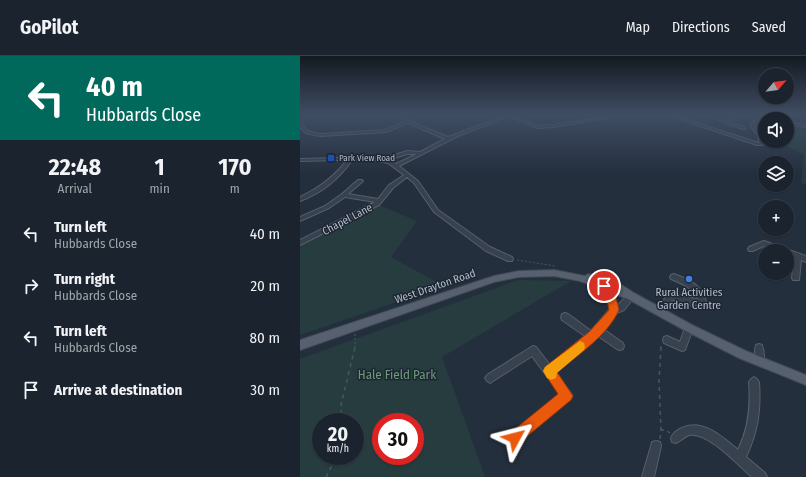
<!DOCTYPE html>
<meta charset="utf-8">
<style>
:root{--surface:#1b232e;--page:#282f3a;--text:#f1f3f6;--muted:#a0a4aa;--line:#39404a}
body{margin:0;font-family:"Fira Sans Condensed",sans-serif;background:var(--page);color:var(--text);height:100vh;display:flex;flex-direction:column;font-size:15px;white-space:nowrap}
*{box-sizing:border-box;margin:0}
p{font-size:13px;color:var(--muted)}
.icon{flex:none;width:22px;height:22px;fill:none;stroke:currentColor;stroke-width:2;stroke-linecap:round;stroke-linejoin:round}
.map{position:relative;flex:1;overflow:hidden}
.panel{display:flex;flex-direction:column;background:var(--surface);width:300px}
.panel>*{flex:none}
.guide{background:#00695c;color:#fff;overflow:hidden}
.needle{width:26px;rotate:62deg}
.fabs{position:absolute;left:458px;top:12px;display:grid;gap:8px}
.fabs a{display:grid;place-items:center;width:36px;height:36px;border-radius:50%;background:var(--surface);box-shadow:0 1px 3px #0004,0 0 0 1px var(--line);font-size:20px}
.speed{position:absolute;left:12px;top:357px;display:flex;gap:8px;font-size:20px;font-weight:700;text-align:center}
.speed>*{display:grid;place-content:center;width:52px;height:52px;border-radius:50%;background:var(--surface);box-shadow:0 1px 3px #0004,0 0 0 1px var(--line);line-height:1}
.speed small{font-size:10px;font-weight:400}
.speed .limit{border:6px solid #d22;background:#fff;color:#111}
.pin{position:absolute;display:grid;place-items:center;width:34px;height:34px;color:#fff;margin:-17px;border:2px solid #fff;border-radius:50%;box-shadow:0 1px 4px #0007}
.me{position:absolute;width:44px;margin:-22px;rotate:52deg;stroke-linejoin:round;filter:drop-shadow(0 0 3px #0008)}
.turn{display:flex;align-items:center;gap:14px;height:84px;padding:0 20px;font-size:18px}
.turn .icon{width:52px;height:52px;stroke-width:2.5}
.turn b{display:block;font-size:28px;line-height:34px}
.eta{display:flex;justify-content:space-evenly;align-items:center;height:68px;text-align:center}
.eta b{font-size:24px;font-weight:700;line-height:28px}
ul{padding:0;list-style:none}
li{display:flex;align-items:center;gap:12px;height:52px;padding:0 20px}
li div{flex:1}
li b{display:block;font-size:15px}
li em{font-style:normal}
header{display:flex;align-items:center;gap:24px;box-sizing:border-box;height:56px;padding:0 20px;background:var(--surface);border-bottom:1px solid var(--line)}
header strong{font-size:19px}
nav{display:flex;gap:22px;margin-inline-start:auto;font-size:14px}
main{display:flex;flex:1;min-height:0}
.map>svg:first-child{display:block}
.green{fill:#263c3f;fill-rule:evenodd}
.lines{fill:none;stroke-linecap:round;stroke-linejoin:round}
.minor-casing{stroke:#565f6c;stroke-width:2}
.major-casing{stroke:#414a57;stroke-width:2}
.path-far1{stroke:#44595c;stroke-width:1;stroke-dasharray:2 2;stroke-linecap:butt}
.path{stroke:#44595c;stroke-width:1.5;stroke-dasharray:4 4;stroke-linecap:butt}
.minor{fill:#38414e;fill-rule:evenodd}
.major{fill:#56606e;fill-rule:evenodd}
.route{fill:#ea580c;stroke:#983908}
.slow{fill:#f59e0b}
.transit-dot{fill:#1a4fb4;stroke:#1d2633;stroke-width:1.5}
.shop-dot{fill:#3f7fe0;stroke:#1d2633;stroke-width:1.5}
.labels{text-anchor:middle;stroke-width:3;stroke-linejoin:round;paint-order:stroke}
.far-poi-label{font-size:9px;fill:#b4bcc9;stroke:#1d2633;text-anchor:start}
.street-label{font-size:11px;fill:#b4bcc9;stroke:#1d2633}
.poi-label{font-size:11px;fill:#b4bcc9;stroke:#1d2633}
.near-park-label{font-size:13px;fill:#6b9a76;stroke:#1d2633}
</style>
<header>
<strong>GoPilot</strong>
<nav><a>Map</a><a>Directions</a><a>Saved</a></nav>
</header>
<main>
<section class="panel">
<div class="guide">
<div class="turn"><svg class="icon" aria-label="left" viewBox="0 0 24 24"><path d="M17 20v-9H6M10 6l-5 5 5 5"/></svg><div><b>40 m</b>Hubbards Close</div></div>
</div>
<div class="eta">
<div><b>22:48</b><p>Arrival</p></div>
<div><b>1</b><p>min</p></div>
<div><b>170</b><p>m</p></div>
</div>
<ul>
<li><svg class="icon" aria-label="left" viewBox="0 0 24 24"><path d="M17 20v-9H6M10 6l-5 5 5 5"/></svg><div><b>Turn left</b><p>Hubbards Close</p></div><em>40 m</em></li>
<li><svg class="icon" aria-label="right" viewBox="0 0 24 24"><path d="M7 20v-9h11M14 6l5 5-5 5"/></svg><div><b>Turn right</b><p>Hubbards Close</p></div><em>20 m</em></li>
<li><svg class="icon" aria-label="left" viewBox="0 0 24 24"><path d="M17 20v-9H6M10 6l-5 5 5 5"/></svg><div><b>Turn left</b><p>Hubbards Close</p></div><em>80 m</em></li>
<li><svg class="icon" aria-label="arrive" viewBox="0 0 24 24"><path d="M6 21V4h12l-3 4 3 4H6"/></svg><div><b>Arrive at destination</b></div><em>30 m</em></li>
</ul>
</section>
<div class="map">
<svg width="506" height="421" viewBox="0 0 506 421">
<rect width="100%" height="100%" fill="#242f3e"/>
<!-- green -->
<g class="green">
<path d="M270,59H318L319,60L282,66Z"/>
<path d="M487,69L506,74V128L501,127L504,99L477,85H487Z"/>
<path d="M77,148L117,165L91,201L144,230L0,279V187Z"/>
<path d="M218,224L271,225L142,301L185,421H0V303ZM21,366H55V400H21ZM81,366H115V400H81Z"/>
</g>
<g class="lines">
<!-- minor casing -->
<g class="minor-casing">
<g id="minor">
<path d="M100,59H104L109,65L148,81L206,59H212L239,70L253,69L318,59H324L253,71L238,72L209,60L158,80L99,110L118,125L138,154L190,191L212,201L213,203L212,205H208L186,195L134,156L114,127L107,121L93,132L79,149L0,189V184L75,146L45,141L29,152L0,165V161L25,150L42,138L58,124H62L63,125L48,138L78,143L89,129L104,119L88,107L70,103L52,104C39,123 22,137 0,145V141C19,132 34,121 47,104L0,105V103L70,101L82,103L107,95L120,96L145,83L108,67L86,76L20,80L6,77L0,71V67L8,75L20,78L85,74L105,66ZM107,98H117L96,108L92,105L88,104Z"/>
<path d="M368,59H372L459,87L458,79L451,71V66L466,61V63L455,67V71L462,79L464,88L462,89H457Z"/>
<path d="M437,59H441L433,64L431,67L445,71V73H443L417,64L419,63L428,66L431,62Z"/>
<path d="M482,59H486L484,63H480Z"/>
<path d="M487,66L506,69V71L487,68Z"/>
<path d="M464,185L506,200V206L501,204L499,224H493L492,222L494,201L487,199V195H478L464,190L453,195H449L448,193L449,191Z"/>
<path d="M374,218C388,223 402,229 406,245L405,247L394,250L372,244L365,259L362,261L359,259L358,257C360,252 362,247 365,242C371,232 388,243 398,243C394,232 381,227 371,223L370,221L371,219Z"/>
<path d="M304,228C311,232 316,242 317,250C323,246 326,236 334,238L335,240L324,254L317,257L303,273L323,287L324,290L323,293L320,294L317,293L298,280L255,316L270,336L272,339L270,342L219,386L215,387L211,386L210,382L211,378L260,338L232,300L193,325L190,327L187,325L185,322L187,319L233,290L236,291L250,309L285,280L262,264L261,261L262,258L265,257L268,258L291,275L310,253L308,244L300,231L301,229Z"/>
<path d="M389,268L392,269L393,272L385,294L382,295L364,287L363,284L364,281L367,280L380,286L386,269Z"/>
<path d="M459,288L462,289C464,295 465,304 463,309L460,310L457,309C455,304 454,294 456,289Z"/>
<path d="M454,321L457,323L459,326C461,355 458,375 446,401L465,417L467,421H452C439,410 408,375 389,379C384,381 381,385 376,387L372,386L371,382C373,377 377,374 382,372C402,362 424,382 438,394C449,372 451,350 449,326L451,323Z"/>
<path d="M356,385L360,386L361,390L354,421H342L351,390L352,386Z"/>
</g>
</g>
<!-- major casing -->
<g class="major-casing">
<path id="major" d="M254,214L285,220L289,218L317,226L334,237L392,269L446,295L506,319V329L439,302L386,275L328,243L280,225L254,220L219,221L194,226L0,294V284L194,220L219,215Z"/>
</g>
<!-- path-far1 -->
<g class="path-far1">
<path d="M283,59L287,60"/>
<path d="M217,204L255,210"/>
<path d="M55,292V278"/>
<path d="M361,292V288"/>
</g>
<!-- path -->
<g class="path">
<path d="M361,291L359,325L361,374"/>
<path d="M42,366L41,349L55,291"/>
<path d="M360,383L361,374H366L370,377"/>
<path d="M26,421L37,400"/>
</g>
<!-- minor -->
<use href="#minor" class="minor"/>
<!-- major -->
<use href="#major" class="major"/>
</g>
<!-- sky -->
<linearGradient id="sky" x2="0" y2="1"><stop stop-color="#141a22"/><stop offset="0.5" stop-color="#3f4d63"/><stop offset="1" stop-color="#3f4d63" stop-opacity="0"/></linearGradient>
<rect width="506" height="117" fill="url(#sky)"/>
<!-- route -->
<path class="route" d="M304,227C314,230 317,245 319,254C307,280 279,298 257,316L273,340L271,344L219,387L215,389L210,387L208,382L210,377L258,338L243,315L245,311L289,276L309,254L307,244L299,230L300,228Z"/>
<!-- slow -->
<path class="slow" d="M280,285L284,287L285,291L284,294L257,317L256,322L251,324L247,322L243,315L245,311Z"/>
<!-- markers -->
<rect class="transit-dot" x="27" y="98" width="8" height="8" rx="2"/>
<circle class="shop-dot" cx="389" cy="223" r="4"/>
<g class="labels">
<!-- far-poi labels -->
<g class="far-poi-label">
<text x="39" y="105">Park View Road</text>
</g>
<!-- street labels -->
<g class="street-label">
<text transform="translate(47 163) rotate(-28)" y="4">Chapel Lane</text>
<text transform="translate(135 230) rotate(-19)" y="4">West Drayton Road</text>
</g>
<!-- poi labels -->
<g class="poi-label">
<text x="389" y="240">Rural Activities<tspan x="389" dy="13">Garden Centre</tspan></text>
</g>
<!-- near-park labels -->
<g class="near-park-label">
<text x="97" y="323">Hale Field Park</text>
</g>
</g>
</svg>
<div class="fabs">
<a><svg class="needle" viewBox="-14 -14 28 28"><path d="M0-13l5 13h-10z" fill="#e53935"/><path d="M0 13l5-13h-10z" fill="#a0a4aa"/></svg></a>
<a><svg class="icon" aria-label="sound" viewBox="0 0 24 24"><path d="M4 9h4l5-4v14l-5-4H4zM17 9q2 3 0 6"/></svg></a>
<a><svg class="icon" aria-label="layers" viewBox="0 0 24 24"><path d="M12 4l9 5-9 5-9-5zM3 14l9 5 9-5"/></svg></a>
<a>+</a>
<a>−</a>
</div>
<div class="speed"><div>20<small>km/h</small></div><div class="limit">30</div></div>
<div class="pin" style="left:304px;top:230px;background:#d93025"><svg class="icon" aria-label="arrive" viewBox="0 0 24 24"><path d="M6 21V4h12l-3 4 3 4H6"/></svg></div>
<svg class="me" style="left:215px;top:382px" viewBox="-20 -20 40 40"><path d="M0-17L14 15 0 8-14 15z" fill="#ea580c" stroke="#fff" stroke-width="4"/></svg>
</div>
</main>
